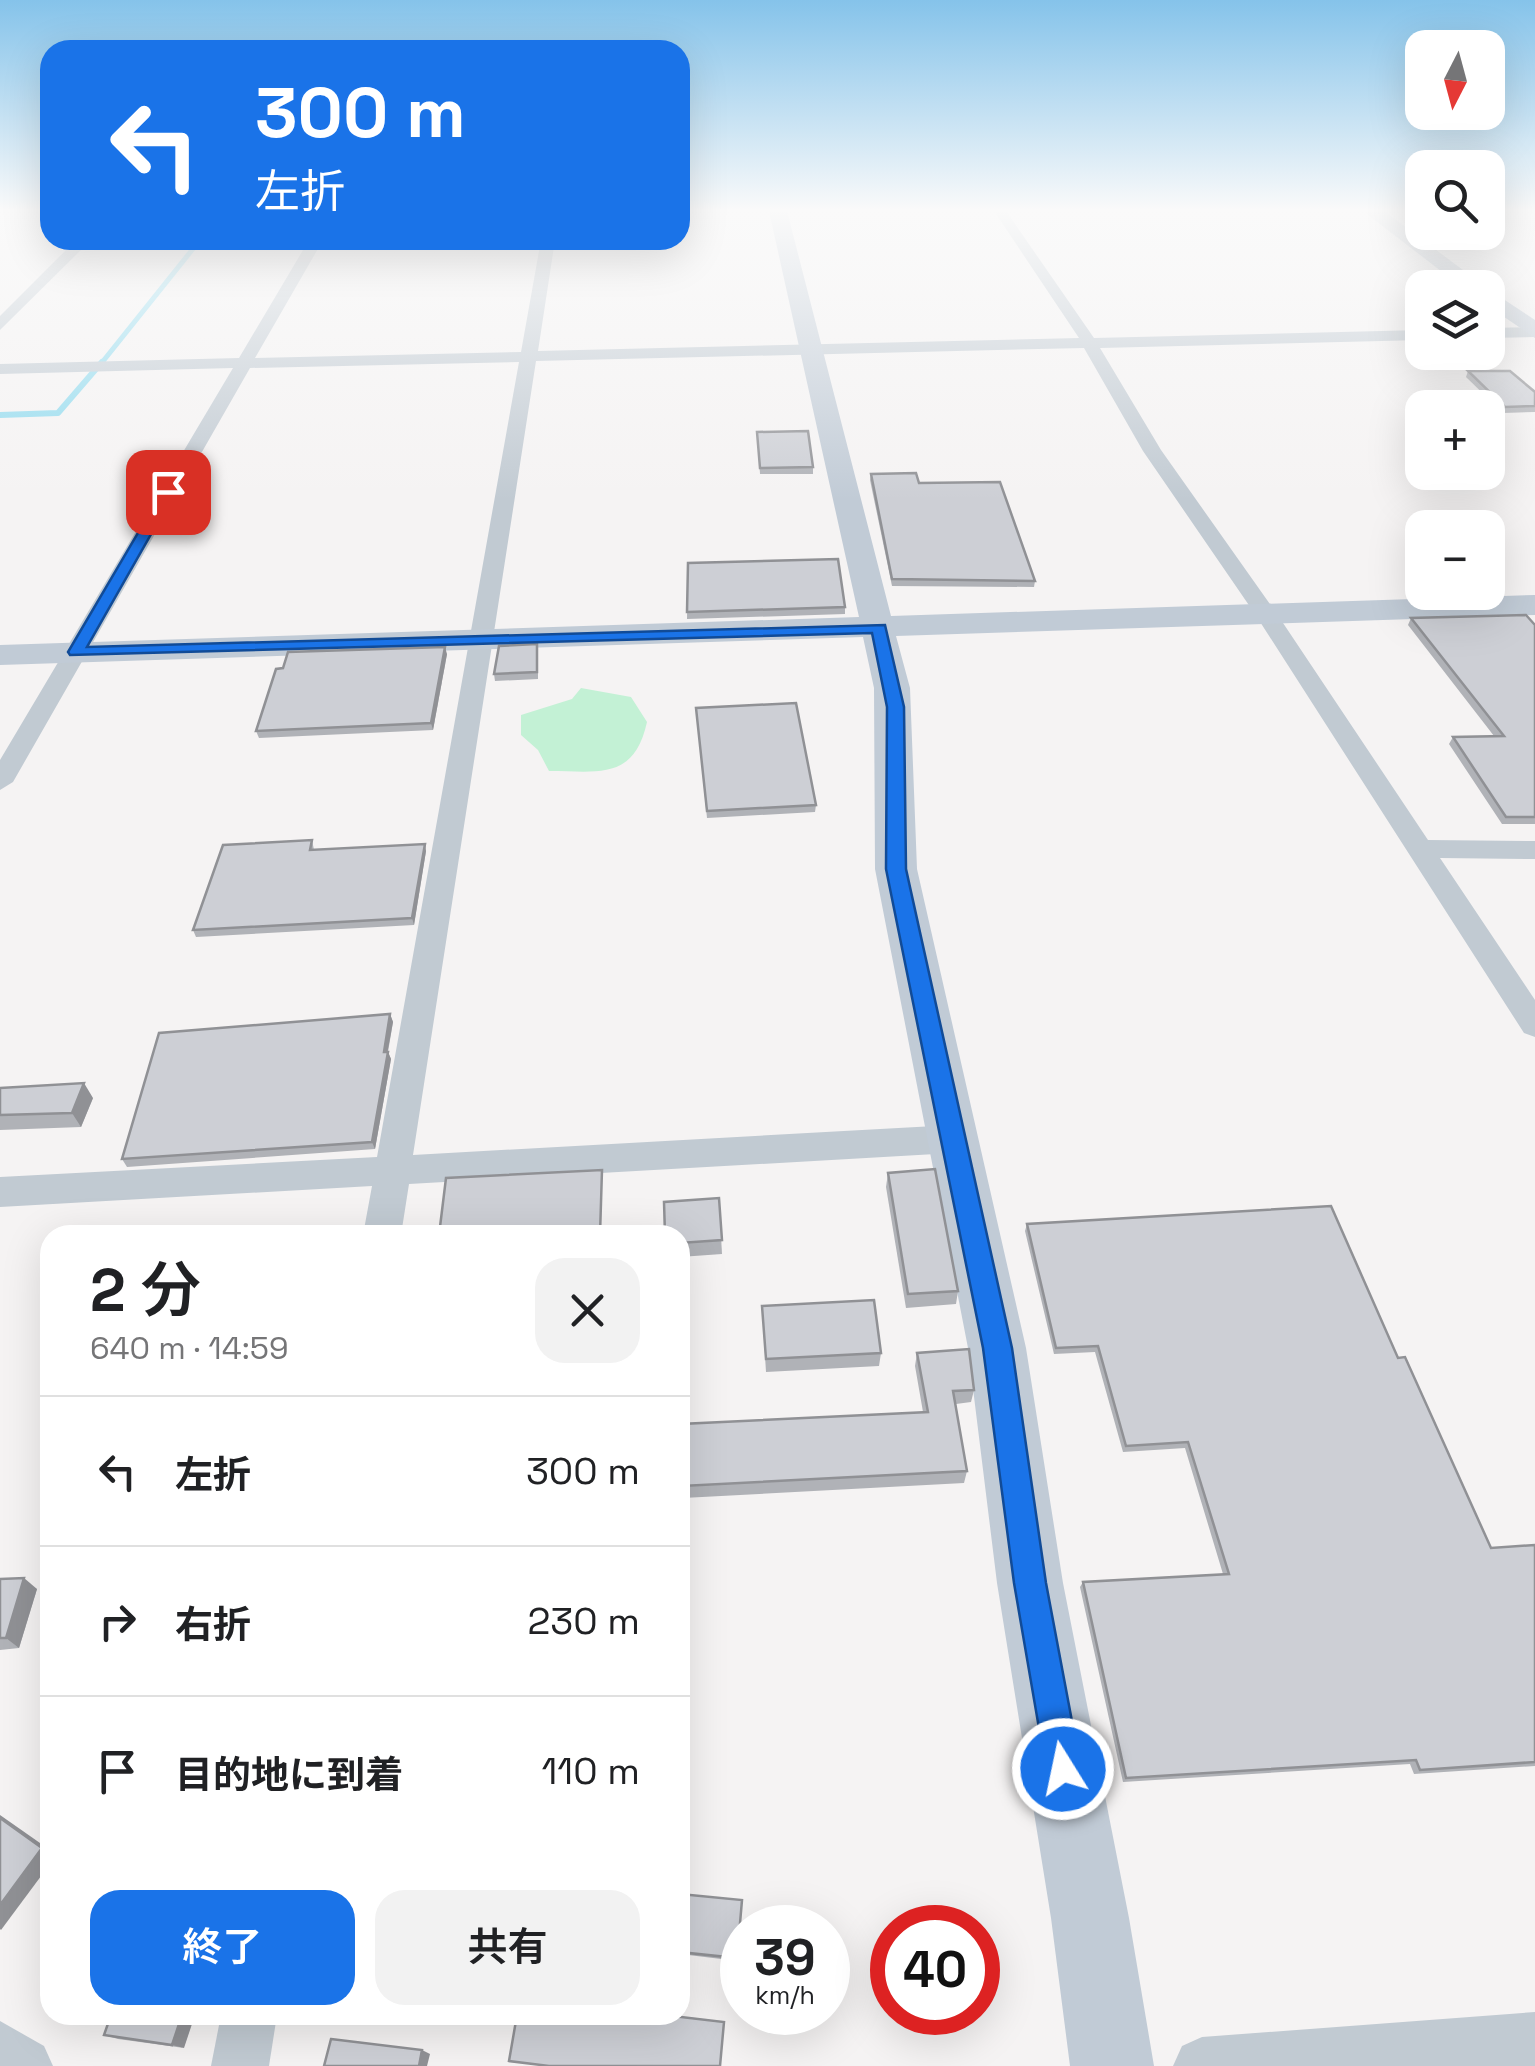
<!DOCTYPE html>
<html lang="ja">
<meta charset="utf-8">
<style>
:root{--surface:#fff;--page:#f2f2f2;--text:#202124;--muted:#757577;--line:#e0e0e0;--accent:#1a73e8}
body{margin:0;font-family:"Space Grotesk","Noto Sans JP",sans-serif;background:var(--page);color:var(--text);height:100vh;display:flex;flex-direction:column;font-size:38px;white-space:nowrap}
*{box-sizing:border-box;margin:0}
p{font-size:32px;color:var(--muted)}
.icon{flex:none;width:55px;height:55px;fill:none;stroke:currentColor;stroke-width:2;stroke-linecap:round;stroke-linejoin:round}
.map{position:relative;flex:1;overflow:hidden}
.panel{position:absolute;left:40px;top:1225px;width:650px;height:800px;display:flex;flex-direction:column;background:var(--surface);border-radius:30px;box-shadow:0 10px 40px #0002}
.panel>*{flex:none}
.hud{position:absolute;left:40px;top:40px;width:650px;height:210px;border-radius:30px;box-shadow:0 10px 40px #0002;background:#1a73e8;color:#fff;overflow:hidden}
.needle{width:65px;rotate:186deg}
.fabs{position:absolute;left:1405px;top:30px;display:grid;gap:20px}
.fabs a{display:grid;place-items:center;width:100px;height:100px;border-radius:20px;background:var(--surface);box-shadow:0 10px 40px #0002;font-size:50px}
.speed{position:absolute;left:720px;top:1905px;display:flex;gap:20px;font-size:50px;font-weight:700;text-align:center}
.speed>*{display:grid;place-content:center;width:130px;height:130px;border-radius:50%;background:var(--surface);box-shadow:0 10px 40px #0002;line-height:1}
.speed small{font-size:25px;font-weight:400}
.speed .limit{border:15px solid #d22;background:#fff;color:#111}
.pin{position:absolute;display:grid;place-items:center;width:85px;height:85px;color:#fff;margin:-42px;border-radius:20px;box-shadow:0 5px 15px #0006}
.me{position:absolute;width:110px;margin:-55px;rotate:350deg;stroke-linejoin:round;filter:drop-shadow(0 0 8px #0008)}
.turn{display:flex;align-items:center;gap:35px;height:210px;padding:0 50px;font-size:45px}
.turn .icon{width:130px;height:130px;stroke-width:2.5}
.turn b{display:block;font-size:70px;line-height:85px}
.round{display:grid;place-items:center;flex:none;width:105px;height:105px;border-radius:30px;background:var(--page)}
.head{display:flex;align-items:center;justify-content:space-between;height:170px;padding:0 50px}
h1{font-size:60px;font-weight:600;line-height:75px}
.action{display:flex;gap:20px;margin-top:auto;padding:20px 50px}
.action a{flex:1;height:115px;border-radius:30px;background:var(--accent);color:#fff;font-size:40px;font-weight:600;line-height:115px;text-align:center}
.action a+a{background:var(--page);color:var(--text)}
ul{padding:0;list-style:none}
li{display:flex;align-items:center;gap:30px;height:150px;padding:0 50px;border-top:2px solid var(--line)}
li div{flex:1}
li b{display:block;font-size:38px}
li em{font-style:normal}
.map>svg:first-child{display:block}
.green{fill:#c3f1d5}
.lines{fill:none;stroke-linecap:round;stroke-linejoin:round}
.stream-far1{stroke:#90daee;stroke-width:5}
.stream{stroke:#90daee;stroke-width:6}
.street{fill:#c1cad2;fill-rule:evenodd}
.secondary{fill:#c1cbd6;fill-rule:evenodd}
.wall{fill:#b0b2b7}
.shaded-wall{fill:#909195}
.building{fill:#cdcfd5;stroke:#909195;stroke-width:2.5}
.route{fill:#1a73e8;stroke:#114b97;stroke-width:2.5}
</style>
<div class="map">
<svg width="1535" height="2066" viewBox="0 0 1535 2066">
<rect width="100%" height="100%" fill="#f5f3f3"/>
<!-- green -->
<path class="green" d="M581,688L631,697L647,722C634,781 598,771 549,771L538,750L521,735V715L572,699Z"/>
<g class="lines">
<!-- stream-far1 -->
<path class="stream-far1" d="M100,365L200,240"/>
<!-- stream -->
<path class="stream" d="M0,415L58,413L102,362"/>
<!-- street -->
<g class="street">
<path d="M994,211H1006L1094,338L1422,330V340L1100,348L1161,450L1277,614L1428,840L1535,841V859L1440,858L1535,1000V1037L1524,1033L1255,614L1143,451L1084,348L536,361L413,1155L953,1125L965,1129L971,1139L965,1149L953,1153L409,1184L401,1235H363L372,1186L0,1207V1177L377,1157L519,362L250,368L13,782L0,790V760L233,368L0,374V364L239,358L309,240H323L255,358L521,352L541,240H555L538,351L1079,338Z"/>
<path d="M76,240H91L0,330V316Z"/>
<path d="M1535,327V337L1488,338V328Z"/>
<path d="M1535,2012V2066H1173L1182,2046L1202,2037Z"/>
<path d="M221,2015H277L269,2066H211Z"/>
<path d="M0,2021L44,2046L53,2066H0Z"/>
</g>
<!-- secondary -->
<g class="secondary">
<path d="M769,211H787L891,616L1535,595V615L896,636L910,688L917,869L1026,1348L1063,1583L1129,1918L1154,2066H1070L1051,1918L997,1583L968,1348L875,869L874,688L863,637L0,665V645L859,617Z"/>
<path d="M1363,211H1384L1487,288H1463Z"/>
<path d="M1488,289L1535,320V338L1488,306Z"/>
</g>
</g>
<!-- wall -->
<g class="wall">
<path d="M1468,371L1535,392V412L1503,413L1466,377Z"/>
<path d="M757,432L813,467V474H760Z"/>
<path d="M871,474L919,483L1035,581L1034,587L892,586L870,480Z"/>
<path d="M688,563L845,607V614L687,619Z"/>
<path d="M1411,618L1535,625V824H1502L1449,744L1453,737L1494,736L1408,625Z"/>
<path d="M538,651V679L495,681L494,674Z"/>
<path d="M447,654L433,730L259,738L256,731Z"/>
<path d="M696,708L816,805L815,812L707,818Z"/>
<path d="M312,840L314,850L426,851L414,925L196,937L193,930Z"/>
<path d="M390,1014L393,1022L388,1052L391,1059L375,1149L127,1167L122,1159Z"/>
<path d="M0,1088L93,1098L81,1127L0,1130Z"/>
<path d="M888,1173L958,1291L956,1304L906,1308L886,1187Z"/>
<path d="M719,1198L722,1254L680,1257V1235Z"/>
<path d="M1027,1224L1398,1358L1491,1548L1535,1545V1766L1414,1774L1410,1764L1123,1782L1080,1587L1083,1582L1223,1574L1185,1448L1123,1452L1095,1352L1054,1354L1025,1231Z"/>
<path d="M762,1306L881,1353L879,1366L766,1372Z"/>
<path d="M917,1353L974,1390L971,1402L956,1404L967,1471L964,1483L683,1498L682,1486L923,1412L915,1366Z"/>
<path d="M0,1579L37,1589L19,1648L0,1650Z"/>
<path d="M680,1894L742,1900L738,1961L680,1954Z"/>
<path d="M111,2015L184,2048L118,2039L104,2035Z"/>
</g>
<!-- shaded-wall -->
<g class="shaded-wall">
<path d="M445,647L447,654L433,730L431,723Z"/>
<path d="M425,844L426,851L414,925L412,918Z"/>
<path d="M390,1014L393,1022L386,1060L384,1052Z"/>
<path d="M388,1052L391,1059L375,1149L372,1142Z"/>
<path d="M84,1083L93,1098L81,1127L72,1113Z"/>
<path d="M24,1578L37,1589L19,1648L6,1638Z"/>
<path d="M0,1815L50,1850V1864L1,1930L0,1929Z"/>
<path d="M182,2015H195L184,2048L172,2045Z"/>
<path d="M422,2050L430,2054L427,2066H419Z"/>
</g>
<!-- building -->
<g class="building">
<path d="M1468,371H1510L1535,392V406L1505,407Z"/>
<path d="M808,431L813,467L760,468L757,432Z"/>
<path d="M916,473L919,483L1000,482L1035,581L892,579L871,474Z"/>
<path d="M838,559L845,607L687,612L688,563Z"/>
<path d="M1526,615L1535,625V817H1506L1453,737L1504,736L1411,618Z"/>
<path d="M537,644V672L494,674L499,646Z"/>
<path d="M445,647L431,723L256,731L276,669L283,668L288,652Z"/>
<path d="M796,703L816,805L707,811L696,708Z"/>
<path d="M312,840L310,850L425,844L412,918L193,930L223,845Z"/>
<path d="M390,1014L384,1052H388L372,1142L122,1159L159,1033Z"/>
<path d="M84,1083L72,1113L0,1115V1088Z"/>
<path d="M935,1169L958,1291L908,1294L888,1173Z"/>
<path d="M602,1170L600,1235H439L446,1178Z"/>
<path d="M719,1198L722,1240L680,1243V1235H665L664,1202Z"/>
<path d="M1331,1206L1398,1358L1405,1357L1491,1548L1535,1545V1762L1420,1770L1416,1760L1126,1778L1083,1582L1229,1574L1188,1442L1126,1446L1098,1346L1056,1348L1027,1224Z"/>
<path d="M874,1300L881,1353L766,1359L762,1306Z"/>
<path d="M969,1349L974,1390L953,1391L967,1471L682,1486L681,1424L928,1412L917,1353Z"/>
<path d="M24,1578L6,1638H0V1579Z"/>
<path d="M0,1818L42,1848L0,1905Z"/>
<path d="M680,1894L742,1900L737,1958L680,1952Z"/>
<path d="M111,2015H182L172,2045L104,2035Z"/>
<path d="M517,2015H664L724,2022L720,2066H549L509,2061Z"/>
<path d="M331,2039L422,2050L419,2066H324Z"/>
</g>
<!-- sky -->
<linearGradient id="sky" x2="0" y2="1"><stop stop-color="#85c3ea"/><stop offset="0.42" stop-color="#fafafa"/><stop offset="1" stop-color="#fafafa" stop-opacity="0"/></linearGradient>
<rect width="1535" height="500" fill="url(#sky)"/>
<!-- route -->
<path class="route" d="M168,488L175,492L87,647L885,625L904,707L906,869L1012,1348L1046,1583L1081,1769L1076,1781L1063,1787L1051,1781L1046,1769L1014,1583L983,1348L886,869L887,707L872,633L70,655L68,652L162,492Z"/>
</svg>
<div class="fabs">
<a><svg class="needle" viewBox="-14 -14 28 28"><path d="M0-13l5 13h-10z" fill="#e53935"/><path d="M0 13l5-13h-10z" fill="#757577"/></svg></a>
<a><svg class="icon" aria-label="search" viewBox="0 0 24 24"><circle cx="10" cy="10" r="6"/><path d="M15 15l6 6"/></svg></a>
<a><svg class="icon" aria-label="layers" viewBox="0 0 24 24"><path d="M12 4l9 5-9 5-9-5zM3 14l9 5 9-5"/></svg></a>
<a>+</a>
<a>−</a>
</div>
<div class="speed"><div>39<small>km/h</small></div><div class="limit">40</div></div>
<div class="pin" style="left:168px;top:492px;background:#d93025"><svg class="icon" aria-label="arrive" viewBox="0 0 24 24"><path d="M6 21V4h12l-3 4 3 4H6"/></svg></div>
<svg class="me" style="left:1063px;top:1769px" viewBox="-20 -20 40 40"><circle r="17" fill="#1a73e8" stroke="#fff" stroke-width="3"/><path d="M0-11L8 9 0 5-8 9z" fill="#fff"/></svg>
<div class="hud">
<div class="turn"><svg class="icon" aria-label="left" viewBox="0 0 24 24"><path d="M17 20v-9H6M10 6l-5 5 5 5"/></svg><div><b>300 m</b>左折</div></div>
</div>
<section class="panel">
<div class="head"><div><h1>2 分</h1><p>640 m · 14:59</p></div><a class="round"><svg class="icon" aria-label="close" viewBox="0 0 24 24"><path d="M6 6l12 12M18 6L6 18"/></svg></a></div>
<ul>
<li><svg class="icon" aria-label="left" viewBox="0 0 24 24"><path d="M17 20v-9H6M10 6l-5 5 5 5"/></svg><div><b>左折</b></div><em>300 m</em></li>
<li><svg class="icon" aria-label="right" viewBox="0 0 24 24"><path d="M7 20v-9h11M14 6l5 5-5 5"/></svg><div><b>右折</b></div><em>230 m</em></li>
<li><svg class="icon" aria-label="arrive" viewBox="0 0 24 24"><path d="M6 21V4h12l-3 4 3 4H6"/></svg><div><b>目的地に到着</b></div><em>110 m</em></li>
</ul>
<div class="action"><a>終了</a><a>共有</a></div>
</section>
</div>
